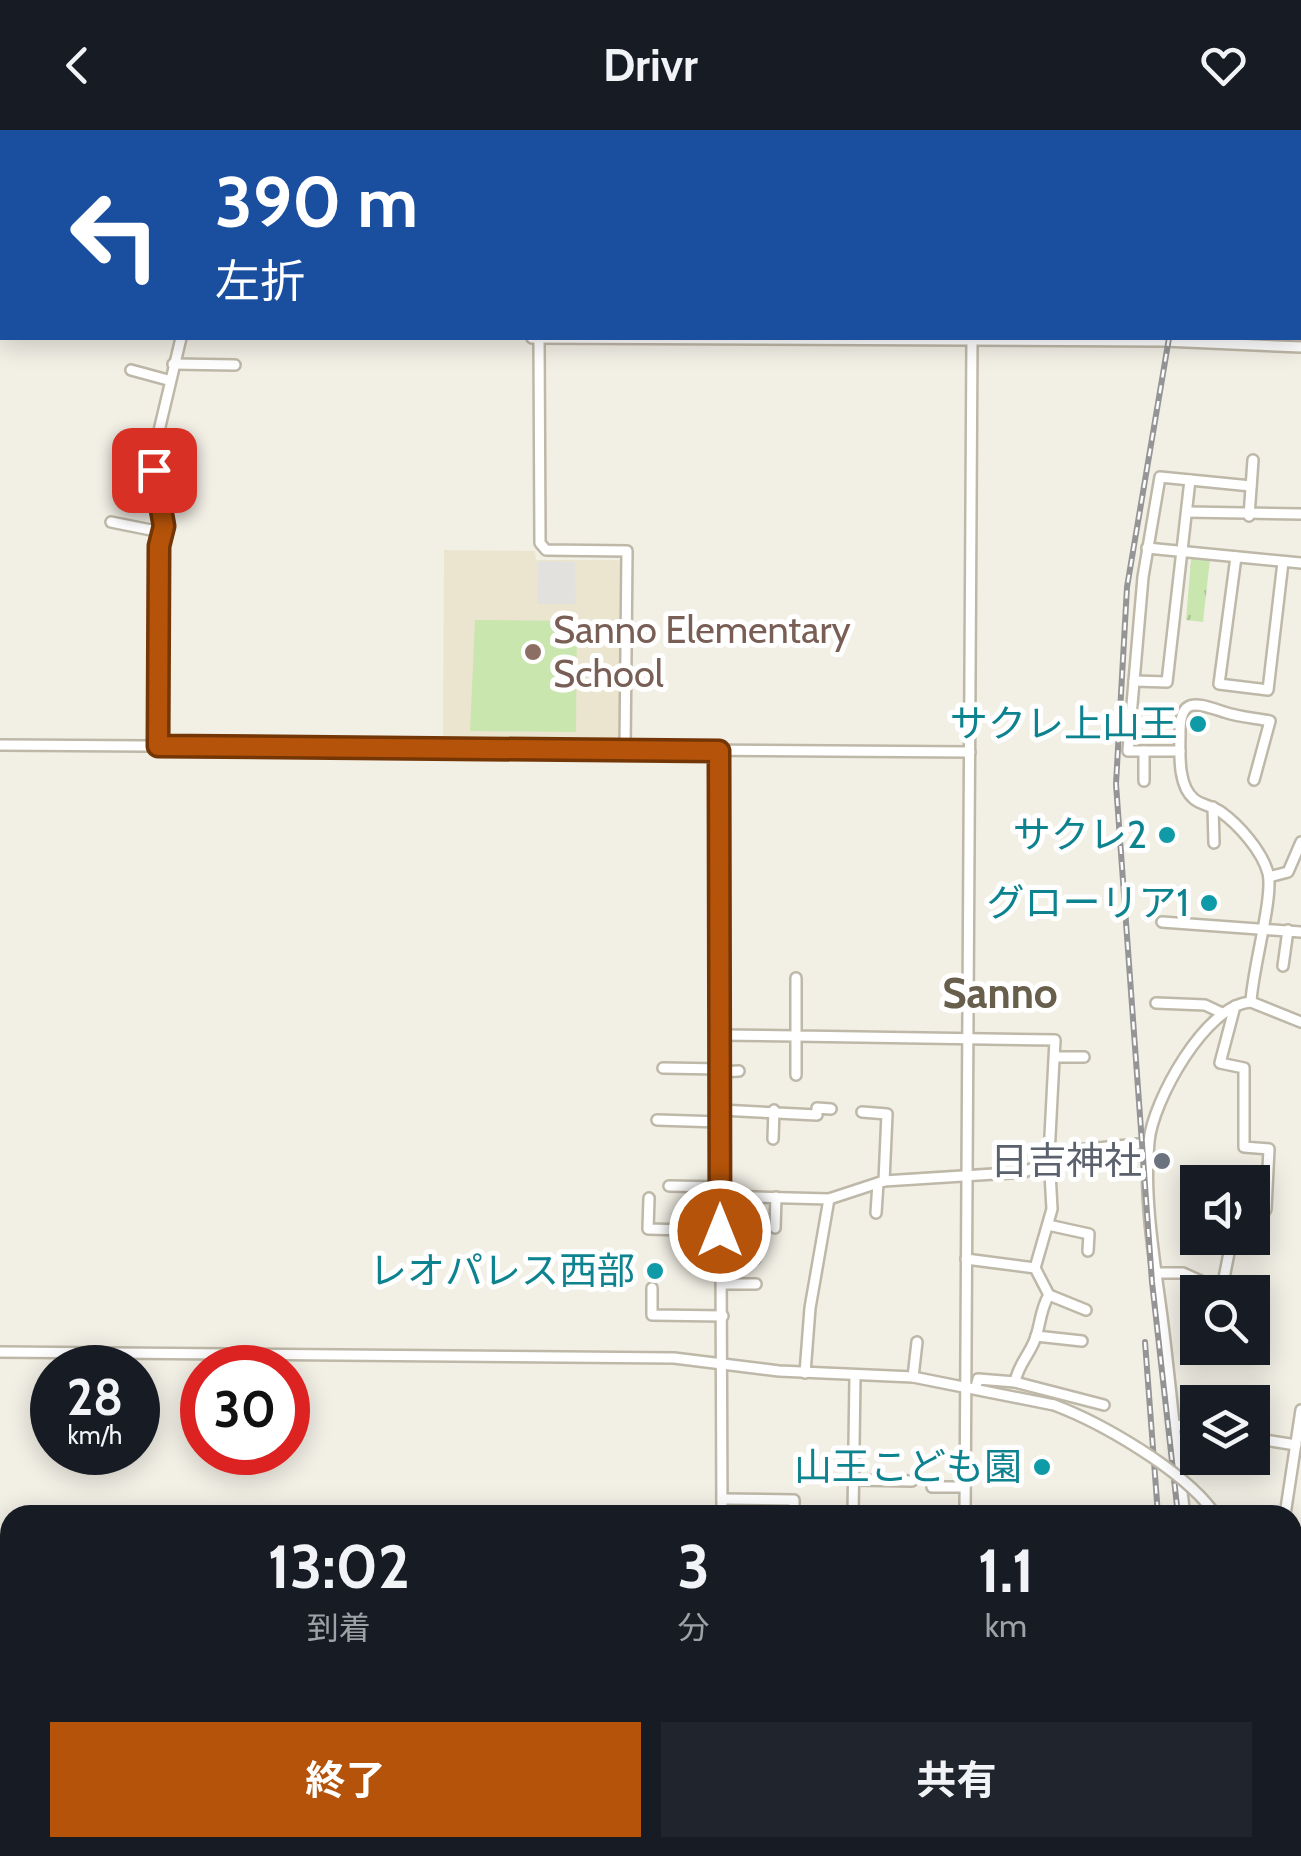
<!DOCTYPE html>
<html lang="ja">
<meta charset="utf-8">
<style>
:root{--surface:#171b24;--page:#20242c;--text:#f1f3f6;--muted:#9ea1a6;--accent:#b45309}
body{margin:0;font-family:Cabin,"Noto Sans JP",sans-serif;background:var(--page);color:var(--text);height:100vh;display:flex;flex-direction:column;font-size:38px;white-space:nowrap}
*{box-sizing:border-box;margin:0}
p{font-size:32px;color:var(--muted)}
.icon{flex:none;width:55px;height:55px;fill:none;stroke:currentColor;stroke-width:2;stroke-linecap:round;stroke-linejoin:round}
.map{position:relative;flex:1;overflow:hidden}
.side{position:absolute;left:0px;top:1375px;width:1302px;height:352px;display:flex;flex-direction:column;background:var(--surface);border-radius:30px 30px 0 0;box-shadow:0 5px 25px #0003}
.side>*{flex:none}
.guide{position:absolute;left:0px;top:0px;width:1302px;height:210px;box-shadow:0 5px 25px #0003;background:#1a4fa0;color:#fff;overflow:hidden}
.tools{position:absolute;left:1180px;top:1035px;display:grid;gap:20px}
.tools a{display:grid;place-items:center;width:90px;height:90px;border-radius:0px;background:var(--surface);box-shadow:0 5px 25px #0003;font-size:50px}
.speed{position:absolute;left:30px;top:1215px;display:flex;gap:20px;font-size:50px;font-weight:700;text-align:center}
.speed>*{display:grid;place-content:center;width:130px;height:130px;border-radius:50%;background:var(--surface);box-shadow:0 5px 25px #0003;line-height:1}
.speed small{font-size:25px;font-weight:400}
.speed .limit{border:15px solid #d22;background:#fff;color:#111}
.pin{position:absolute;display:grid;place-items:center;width:85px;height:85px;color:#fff;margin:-42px;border-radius:20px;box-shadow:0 5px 15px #0006}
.me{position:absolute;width:110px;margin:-55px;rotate:0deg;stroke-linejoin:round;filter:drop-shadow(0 0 8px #0008)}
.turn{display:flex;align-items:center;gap:35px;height:210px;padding:0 50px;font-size:45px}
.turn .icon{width:130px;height:130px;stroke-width:2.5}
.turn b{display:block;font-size:70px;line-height:85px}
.eta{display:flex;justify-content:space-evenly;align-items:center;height:170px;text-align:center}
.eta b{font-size:60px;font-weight:700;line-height:70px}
.cta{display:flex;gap:20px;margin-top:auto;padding:20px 50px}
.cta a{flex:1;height:115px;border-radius:0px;background:var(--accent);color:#fff;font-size:40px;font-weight:700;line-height:115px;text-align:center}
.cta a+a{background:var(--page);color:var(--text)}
header{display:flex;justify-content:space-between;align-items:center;height:130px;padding:0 50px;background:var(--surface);font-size:45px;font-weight:700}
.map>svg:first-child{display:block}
.education{fill:#ebe5cf}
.park{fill:url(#park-tufts)}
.garden{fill:#c9e6ae}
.parking{fill:#e3e1de}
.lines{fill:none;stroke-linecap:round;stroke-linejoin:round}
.minor-casing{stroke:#beb8a8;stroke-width:14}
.minor{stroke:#fff;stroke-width:9}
.rail-casing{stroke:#959595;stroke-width:6}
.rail{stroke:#fff;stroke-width:2.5;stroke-dasharray:8;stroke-linecap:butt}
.minor-bridge-casing{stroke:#beb8a8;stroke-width:14;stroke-linecap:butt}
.minor-bridge{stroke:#fff;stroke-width:9}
.route-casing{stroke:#753606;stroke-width:25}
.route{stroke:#b45309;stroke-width:18}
.education-dot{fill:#8d6e63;stroke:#fff;stroke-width:4}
.culture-dot{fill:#0f9aa8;stroke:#fff;stroke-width:4}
.worship-dot{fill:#6b7280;stroke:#fff;stroke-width:4}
.labels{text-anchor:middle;stroke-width:10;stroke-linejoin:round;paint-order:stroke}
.education-label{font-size:38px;fill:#785e54;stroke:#fff;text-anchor:start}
.culture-label{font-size:38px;fill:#0d838f;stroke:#fff;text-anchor:end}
.worship-label{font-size:38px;fill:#5b616d;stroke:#fff;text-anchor:end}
.quarter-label{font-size:42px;font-weight:bold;fill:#675e4c;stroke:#fff}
</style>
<header><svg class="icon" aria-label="back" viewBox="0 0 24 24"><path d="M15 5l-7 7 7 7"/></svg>Drivr<svg class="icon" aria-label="heart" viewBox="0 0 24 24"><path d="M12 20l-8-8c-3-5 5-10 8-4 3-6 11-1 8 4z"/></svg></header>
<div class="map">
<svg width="1301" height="1726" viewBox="0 0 1301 1726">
<defs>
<pattern id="park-tufts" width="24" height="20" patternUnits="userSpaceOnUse" patternTransform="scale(2.5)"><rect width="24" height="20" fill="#c9e6ae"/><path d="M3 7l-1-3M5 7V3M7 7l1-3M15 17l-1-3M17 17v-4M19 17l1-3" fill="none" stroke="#aec696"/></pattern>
</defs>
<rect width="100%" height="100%" fill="#f2efe5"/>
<!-- education -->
<path class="education" d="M444,420L535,421L536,430H618L623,434L622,609L616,615L443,610Z"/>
<!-- park -->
<path class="park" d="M1195,427L1210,429L1203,492L1186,490L1191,430Z"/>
<!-- garden -->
<path class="garden" d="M475,490L577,491L576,602L470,601Z"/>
<!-- parking -->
<path class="parking" d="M538,431L575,432L576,474H537Z"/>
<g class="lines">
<!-- minor casing -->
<g class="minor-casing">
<g id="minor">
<path d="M1088,0V2"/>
<path d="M161,2V0"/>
<path d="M352,2V0"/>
<path d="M540,2V0"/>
<path d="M973,2V0"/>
<path d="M1164,2V0"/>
<path d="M1201,2V0"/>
<path d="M1300,26H1301"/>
<path d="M1300,69H1301"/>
<path d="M1300,115H1301"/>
<path d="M0,153H2"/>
<path d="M1300,158H1301"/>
<path d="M532,208L1164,211L1301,217"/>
<path d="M539,208L540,413L546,420L627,421L625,620"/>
<path d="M173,234L235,235"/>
<path d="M131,240L168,250"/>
<path d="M1187,382L1301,384"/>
<path d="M1249,386L1253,330"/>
<path d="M111,392L161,402"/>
<path d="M1147,418L1301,433"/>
<path d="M1236,427L1219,554L1268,560L1283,432"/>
<path d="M1134,551L1167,552L1190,350"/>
<path d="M0,615L970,622"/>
<path d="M158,616L159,415L164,396L153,326L181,208"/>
<path d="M719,621L722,1385"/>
<path d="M1180,621H1128L1143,447L1160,347L1251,356"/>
<path d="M1144,651V621"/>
<path d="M1213,677L1214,713"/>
<path d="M1269,747L1288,742L1301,712"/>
<path d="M1162,792L1301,802"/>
<path d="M1283,836L1288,800"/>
<path d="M796,848V906L1055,910L1049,1025L1052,1079L1035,1138"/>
<path d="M1251,872C1252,841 1274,766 1268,743C1262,721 1239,695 1221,682C1213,676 1201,675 1194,669C1177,655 1180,621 1180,602C1180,565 1199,574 1224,582C1238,587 1255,588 1270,591L1254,650"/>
<path d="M1156,873L1205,875L1222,883"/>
<path d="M1235,876L1220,933L1244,938V1017L1269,1019L1266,1079L1261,1088L1252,1086"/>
<path d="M720,905L796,906V945"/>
<path d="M1056,927H1084"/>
<path d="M663,938L720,939"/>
<path d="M720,942L739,941"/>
<path d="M720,980L817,985V978L831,979"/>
<path d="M862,982L887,984L884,1051"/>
<path d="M657,990L720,992"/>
<path d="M773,1009L774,980"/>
<path d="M669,1056L720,1057"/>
<path d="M720,1066L829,1069L884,1051L1024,1042L1077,1020L1148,1013"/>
<path d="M649,1068L648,1099L720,1101"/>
<path d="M876,1083L878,1053"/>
<path d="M1048,1095L1089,1104L1088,1121"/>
<path d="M775,1098L776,1067"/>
<path d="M720,1128L755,1129"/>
<path d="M966,1129L1035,1138L1049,1165C1039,1181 1041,1198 1033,1214C1026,1229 1018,1236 1015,1252L978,1249L976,1257"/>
<path d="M1157,1143H1183L1225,1162"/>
<path d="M723,1154H756"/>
<path d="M652,1158V1185L723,1186"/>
<path d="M1222,1158L1232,1108"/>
<path d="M1049,1165L1086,1180"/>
<path d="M1036,1206L1082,1211"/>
<path d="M0,1222L674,1228L779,1241L913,1247L1054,1275"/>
<path d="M805,1243L810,1178L829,1069"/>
<path d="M913,1247L917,1212"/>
<path d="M1015,1252L1104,1275"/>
<path d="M1176,1295L1198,1299"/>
<path d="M1252,1308L1296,1315"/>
<path d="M853,1350L912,1351"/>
<path d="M932,1357H965"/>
<path d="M722,1369L794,1370V1385"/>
<path d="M853,1385L855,1246"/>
<path d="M965,1385L972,208"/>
<path d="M1185,1385C1176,1322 1171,1258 1163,1195C1156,1139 1143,1068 1149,1012C1152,972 1206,874 1251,872L1301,892"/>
<path d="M1285,1385L1301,1280"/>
<path d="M1292,1576L1301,1577"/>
<path d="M1272,1718L1274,1726"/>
<path d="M964,1726V1718"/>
</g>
</g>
<!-- minor -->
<use href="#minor" class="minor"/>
<!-- rail casing -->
<g class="rail-casing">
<g id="rail">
<path d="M1234,2L1235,0"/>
<path d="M1169,208L1127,457L1116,654L1152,1152L1178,1385"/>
<path d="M1145,1212L1158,1385"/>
<path d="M1183,1718L1184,1726"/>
<path d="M1200,1718L1201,1726"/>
</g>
</g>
<!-- rail -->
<use href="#rail" class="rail"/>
<!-- minor-bridge casing -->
<g class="minor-bridge-casing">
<path id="minor-bridge" d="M1054,1275C1102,1293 1181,1339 1212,1380"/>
</g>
<!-- minor-bridge -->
<use href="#minor-bridge" class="minor-bridge"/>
</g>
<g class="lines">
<!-- route casing -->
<g class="route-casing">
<path id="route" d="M154,340L164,396L159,416L158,616L719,621L720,1101"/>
</g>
<!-- route -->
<use href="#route" class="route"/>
</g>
<!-- markers -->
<circle class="education-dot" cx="533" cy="522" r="10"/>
<g class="culture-dot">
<circle cx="1198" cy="594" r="10"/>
<circle cx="1167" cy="705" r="10"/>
<circle cx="1209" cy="773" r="10"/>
<circle cx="655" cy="1141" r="10"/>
<circle cx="1042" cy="1337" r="10"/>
</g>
<circle class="worship-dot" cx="1162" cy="1031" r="10"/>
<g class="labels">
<!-- education labels -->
<g class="education-label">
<text x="553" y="513">Sanno Elementary<tspan x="553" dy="44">School</tspan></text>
</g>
<!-- culture labels -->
<g class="culture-label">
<text x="1178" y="607">サクレ上山王</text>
<text x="1147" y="718">サクレ2</text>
<text x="1189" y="786">グローリア1</text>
<text x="635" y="1154">レオパレス西部</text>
<text x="1022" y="1350">山王こども園</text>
</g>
<!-- worship labels -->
<g class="worship-label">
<text x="1142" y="1044">日吉神社</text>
</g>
<!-- quarter labels -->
<g class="quarter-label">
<text x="1000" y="878">Sanno</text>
</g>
</g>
</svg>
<div class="tools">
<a><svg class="icon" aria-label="sound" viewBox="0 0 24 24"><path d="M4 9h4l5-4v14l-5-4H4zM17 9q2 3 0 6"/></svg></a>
<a><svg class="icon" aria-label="search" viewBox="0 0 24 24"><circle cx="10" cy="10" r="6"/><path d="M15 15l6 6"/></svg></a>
<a><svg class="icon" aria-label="layers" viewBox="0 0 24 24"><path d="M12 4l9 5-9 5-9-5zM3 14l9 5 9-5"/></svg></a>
</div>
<div class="speed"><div>28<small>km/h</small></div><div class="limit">30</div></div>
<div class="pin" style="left:154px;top:340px;background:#d93025"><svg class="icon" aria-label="arrive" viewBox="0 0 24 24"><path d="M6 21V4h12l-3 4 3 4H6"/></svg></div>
<svg class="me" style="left:720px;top:1101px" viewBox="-20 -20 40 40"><circle r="17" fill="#b45309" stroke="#fff" stroke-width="3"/><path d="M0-11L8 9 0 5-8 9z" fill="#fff"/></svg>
<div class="guide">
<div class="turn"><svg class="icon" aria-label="left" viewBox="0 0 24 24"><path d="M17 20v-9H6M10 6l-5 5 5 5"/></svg><div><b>390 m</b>左折</div></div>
</div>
<section class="side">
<div class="eta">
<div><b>13:02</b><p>到着</p></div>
<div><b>3</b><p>分</p></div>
<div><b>1.1</b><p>km</p></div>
</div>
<div class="cta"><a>終了</a><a>共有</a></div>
</section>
</div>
